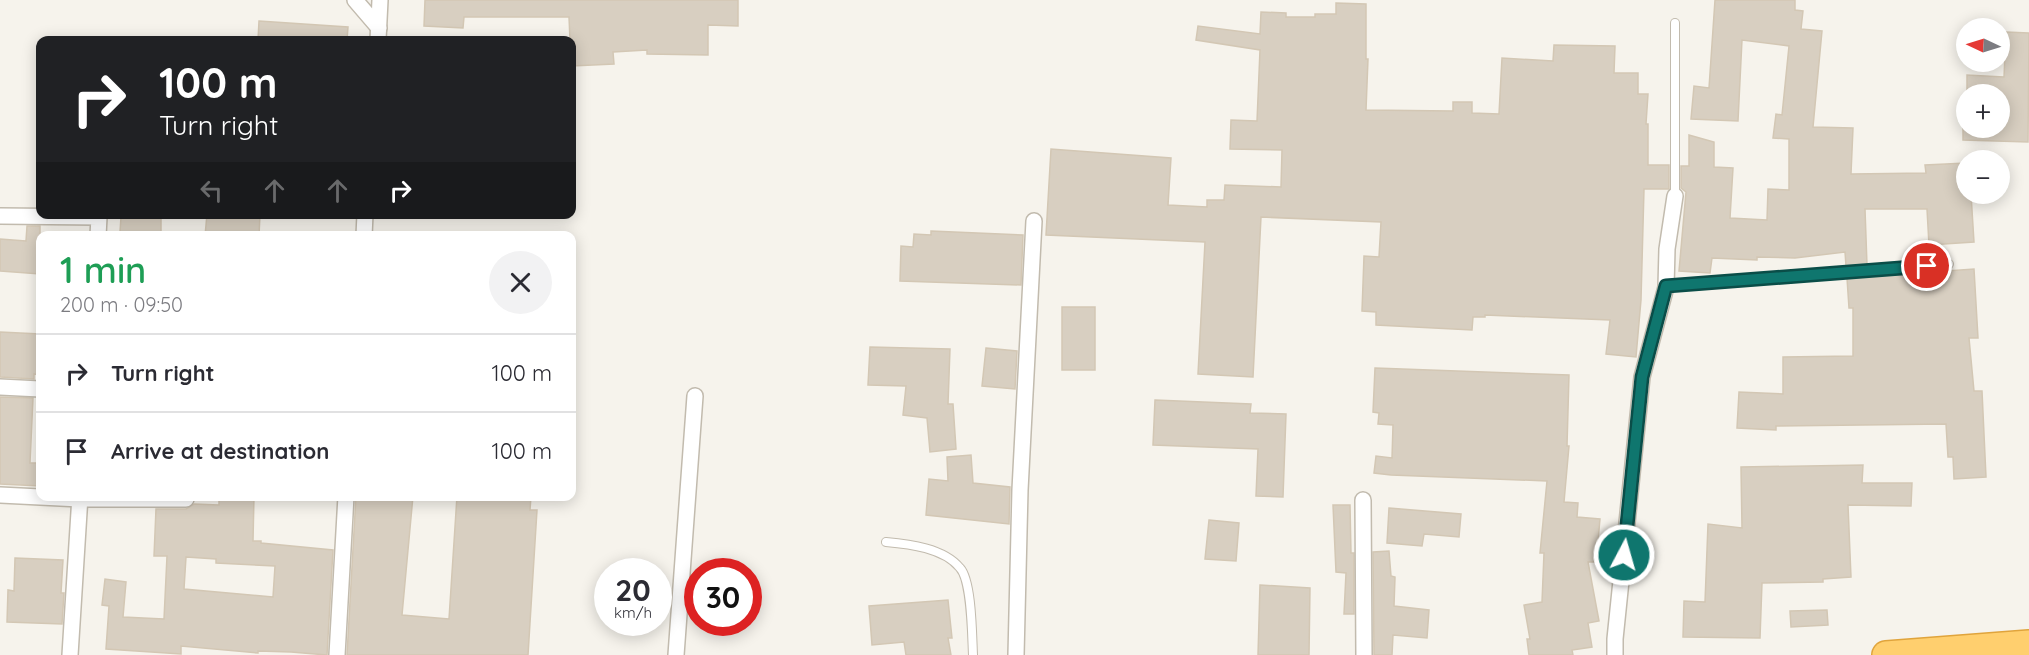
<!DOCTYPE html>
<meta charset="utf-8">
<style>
:root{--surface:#fff;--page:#f2f2f3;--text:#2b2b33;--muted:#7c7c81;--line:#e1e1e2}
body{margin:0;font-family:Quicksand,sans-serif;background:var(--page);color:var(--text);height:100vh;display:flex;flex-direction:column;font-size:22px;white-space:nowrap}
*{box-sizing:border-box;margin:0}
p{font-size:20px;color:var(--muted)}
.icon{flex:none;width:33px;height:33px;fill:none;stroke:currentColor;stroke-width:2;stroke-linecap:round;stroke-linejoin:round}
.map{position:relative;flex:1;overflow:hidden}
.side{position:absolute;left:36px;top:231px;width:540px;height:270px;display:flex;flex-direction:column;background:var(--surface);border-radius:12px;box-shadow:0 3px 15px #0003}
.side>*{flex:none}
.guide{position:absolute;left:36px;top:36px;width:540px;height:183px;border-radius:12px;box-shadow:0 3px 15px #0003;background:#202124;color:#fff;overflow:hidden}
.needle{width:39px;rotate:274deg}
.buttons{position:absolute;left:1956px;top:18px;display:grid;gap:12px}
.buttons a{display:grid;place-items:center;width:54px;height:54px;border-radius:50%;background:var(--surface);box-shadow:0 3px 15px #0003;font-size:30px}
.speed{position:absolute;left:594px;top:558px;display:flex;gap:12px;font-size:30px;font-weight:700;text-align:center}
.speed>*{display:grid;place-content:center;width:78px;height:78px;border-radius:50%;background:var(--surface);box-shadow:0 3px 15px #0003;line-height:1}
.speed small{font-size:15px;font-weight:400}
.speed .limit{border:9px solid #d22;background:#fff;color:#111}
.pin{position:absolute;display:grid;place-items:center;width:51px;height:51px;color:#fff;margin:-26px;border:3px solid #fff;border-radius:50%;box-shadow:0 2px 6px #0007}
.me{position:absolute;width:66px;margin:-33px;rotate:6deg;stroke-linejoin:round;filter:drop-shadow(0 0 4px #0008)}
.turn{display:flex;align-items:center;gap:21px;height:126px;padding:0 24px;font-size:27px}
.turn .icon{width:78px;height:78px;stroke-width:2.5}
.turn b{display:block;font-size:42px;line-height:51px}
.lanes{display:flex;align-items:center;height:57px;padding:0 24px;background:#0003;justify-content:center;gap:30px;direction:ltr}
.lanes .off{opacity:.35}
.round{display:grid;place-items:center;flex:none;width:63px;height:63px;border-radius:32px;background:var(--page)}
.headline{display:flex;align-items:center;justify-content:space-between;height:102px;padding:0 24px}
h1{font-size:36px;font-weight:600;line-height:45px;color:#1e9e55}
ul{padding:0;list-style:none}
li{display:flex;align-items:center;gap:18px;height:78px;padding:0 24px;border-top:2px solid var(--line)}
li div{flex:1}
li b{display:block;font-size:22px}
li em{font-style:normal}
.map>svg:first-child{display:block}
.building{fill:#d8cfc1;stroke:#d3c7b4;stroke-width:1.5;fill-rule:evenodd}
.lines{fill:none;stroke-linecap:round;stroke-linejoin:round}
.lane-casing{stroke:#c2bbae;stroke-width:10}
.street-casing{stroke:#c2bbae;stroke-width:18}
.highway-casing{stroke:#e0a43c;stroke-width:30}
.lane{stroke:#fff;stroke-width:8}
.street{stroke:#fff;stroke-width:15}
.highway{stroke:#ffcf6e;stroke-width:27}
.route-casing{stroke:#0a4d48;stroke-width:15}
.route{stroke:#0f766e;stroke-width:10}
</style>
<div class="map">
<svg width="2029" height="655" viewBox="0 0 2029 655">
<rect width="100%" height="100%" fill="#f6f3ec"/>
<!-- building -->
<g class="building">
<path d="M425,0H738V26L708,25V55L647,54V50L613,52L614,64L572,66V40H570L569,17H464L463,28L424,26Z"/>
<path d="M1715,0H1795V10L1803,11L1801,29L1822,31L1813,127L1853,128L1851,174L1926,173L1925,165L1966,163V194H1971L1974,242L1929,245L1927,209H1865L1867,265L1846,266L1845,252L1795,258L1757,257V260L1712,258L1710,273L1679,271L1686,192L1681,188V166H1689V135L1714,142V167L1733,168L1730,218L1767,220L1768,189L1789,190V139L1773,138L1776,114L1782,115L1789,46L1742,40L1738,121L1691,119L1694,86L1709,88Z"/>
<path d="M1336,3L1366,4V59H1368L1366,110L1453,111V102H1472V113L1499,114L1502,58L1553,61L1554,45L1615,46L1614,73H1638V94H1648L1646,124H1648V165H1669V189H1644L1641,300L1636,357L1606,354L1610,320L1485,315V317H1473L1472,330L1376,325V312L1362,311L1364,256L1379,257L1381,222L1261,217L1253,377L1198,374L1205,242L1046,235L1051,149L1171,158L1168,205L1207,207V200H1224L1225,185L1281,187L1282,150L1230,149L1231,120L1257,121L1260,50L1196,40L1198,26L1260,34L1261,12L1286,13V17H1315V14H1336Z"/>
<path d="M259,21L348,27L347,40H258Z"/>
<path d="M2006,32L2029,33L2028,142L1963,140V128H2000V94H1967V75L2004,77Z"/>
<path d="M129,214H161V236H122L123,232H120L121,217H129Z"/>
<path d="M207,214H260L259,236H205Z"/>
<path d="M27,226H40V274L0,271V239L26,241Z"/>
<path d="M931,231L1023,235L1021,285L900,281L901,246L913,247L914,234L931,235Z"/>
<path d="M1974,269L1978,338H1969L1974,391H1982L1986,477L1954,479L1953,457H1948L1946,424L1776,426V430L1737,428L1739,392L1783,394V357L1853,356V308H1849L1847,278Z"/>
<rect x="1062" y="307" width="33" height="63"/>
<path d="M0,332L40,334V375L34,374V379L0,377Z"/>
<path d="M870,347L950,349L948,404H953L956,449L930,452L927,418L903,415L906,386L868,385Z"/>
<path d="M986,348L1017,351L1015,389L982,386Z"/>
<path d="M1375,368L1569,375L1567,446H1569L1564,502L1578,503L1577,517L1600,519L1596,562H1588L1599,621L1588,623L1592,647L1572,650L1573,655H1529L1527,639H1530L1524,605L1542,602L1544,553H1540L1547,481L1391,475L1374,473L1376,456L1392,458L1393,425L1378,424L1379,413L1373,412Z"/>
<path d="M0,397L33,398L30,463H40V486L0,484Z"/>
<path d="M1155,400L1251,404L1250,413L1286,414L1283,497L1256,496L1258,449L1153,445Z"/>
<path d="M971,455L973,483L1010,487L1009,524L926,515L929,479L948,481L947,457Z"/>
<path d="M1863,465L1862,483H1912L1911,506L1848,505L1851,577L1823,579V582L1762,583L1760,638L1683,637L1684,601L1705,602L1708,524L1742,528L1741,467Z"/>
<path d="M219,496H254L253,541H261V543L333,550L327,655L291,652L258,651V653L181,646V654L106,649L109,606L102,605L105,579L126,582L123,617L164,619L167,556H154L156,509H186L194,504L219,505ZM186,557L216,559V563L275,566L273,597L184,589Z"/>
<path d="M356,496H413L402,615L449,619L457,496H531L530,510H537L528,655H347Z"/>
<path d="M1333,505H1350L1351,553H1354V614H1344L1346,573L1336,572Z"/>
<path d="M1389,508L1461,514L1459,537L1424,534L1422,546L1387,543Z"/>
<path d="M1209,520L1239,523L1236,561L1205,559Z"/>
<path d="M1389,551L1391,576L1395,577L1394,606L1429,610L1427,638L1393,635L1392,655H1374L1373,552Z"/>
<path d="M15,558L63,560L61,593H64L62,624L7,622L8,590L14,591Z"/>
<path d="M1260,585L1310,588L1309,655H1258Z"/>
<path d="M948,600L952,638H948L951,655H906L904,642L872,645L869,606Z"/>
<path d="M1827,610L1828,625L1791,627L1790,611Z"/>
</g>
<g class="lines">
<!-- lane casing -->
<g class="lane-casing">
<g id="lane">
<path d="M1675,23V196"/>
<path d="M1666,287L1949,264"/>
<path d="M886,542C909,544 944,548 960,568C972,581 972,636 973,655"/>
</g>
</g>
<!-- street casing -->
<g class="street-casing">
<g id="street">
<path d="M355,0L379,28"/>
<path d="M378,40L380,0"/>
<path d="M0,216L99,217L98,236"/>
<path d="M364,236L365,214"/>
<path d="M0,387L40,389"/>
<path d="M0,495L80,499H186"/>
<path d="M1363,500L1364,655"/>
<path d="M70,655L80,496"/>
<path d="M337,655L346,496"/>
<path d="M676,655L695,396"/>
<path d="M1016,655L1020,490L1034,221"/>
<path d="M1615,655V639L1642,377L1666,287L1667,249L1675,196"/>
</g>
</g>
<!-- highway casing -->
<g class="highway-casing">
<path id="highway" d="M1886,655L2029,644"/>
</g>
<!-- lane -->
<use href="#lane" class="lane"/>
<!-- street -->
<use href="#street" class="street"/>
<!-- highway -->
<use href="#highway" class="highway"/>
</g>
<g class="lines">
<!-- route casing -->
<g class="route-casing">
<path id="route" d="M1624,555L1642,377L1666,286L1927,266"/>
</g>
<!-- route -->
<use href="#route" class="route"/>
</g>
</svg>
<div class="buttons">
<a><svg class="needle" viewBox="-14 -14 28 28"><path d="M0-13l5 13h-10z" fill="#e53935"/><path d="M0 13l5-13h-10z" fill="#7c7c81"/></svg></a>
<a>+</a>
<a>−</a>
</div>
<div class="speed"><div>20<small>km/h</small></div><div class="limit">30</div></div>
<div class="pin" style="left:1927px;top:266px;background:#d93025"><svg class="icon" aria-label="arrive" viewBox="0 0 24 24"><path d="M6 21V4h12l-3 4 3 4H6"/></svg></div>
<svg class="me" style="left:1624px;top:555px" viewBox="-20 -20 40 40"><circle r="17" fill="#0f766e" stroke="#fff" stroke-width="3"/><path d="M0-11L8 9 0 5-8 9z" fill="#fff"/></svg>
<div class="guide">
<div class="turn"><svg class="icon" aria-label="right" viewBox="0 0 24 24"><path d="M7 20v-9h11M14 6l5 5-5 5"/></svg><div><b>100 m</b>Turn right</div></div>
<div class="lanes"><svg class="icon off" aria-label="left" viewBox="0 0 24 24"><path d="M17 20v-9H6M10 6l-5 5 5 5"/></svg><svg class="icon off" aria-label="ahead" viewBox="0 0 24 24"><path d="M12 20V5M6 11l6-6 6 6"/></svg><svg class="icon off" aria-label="ahead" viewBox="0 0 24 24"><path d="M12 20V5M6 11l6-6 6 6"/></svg><svg class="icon" aria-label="right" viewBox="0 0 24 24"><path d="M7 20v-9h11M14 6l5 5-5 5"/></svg></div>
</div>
<section class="side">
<div class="headline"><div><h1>1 min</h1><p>200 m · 09:50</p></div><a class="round"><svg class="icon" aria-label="close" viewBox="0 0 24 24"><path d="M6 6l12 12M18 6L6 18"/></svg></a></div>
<ul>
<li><svg class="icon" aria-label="right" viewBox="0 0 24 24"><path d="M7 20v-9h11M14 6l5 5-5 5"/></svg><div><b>Turn right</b></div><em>100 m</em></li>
<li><svg class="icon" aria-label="arrive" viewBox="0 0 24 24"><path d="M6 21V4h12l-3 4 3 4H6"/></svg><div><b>Arrive at destination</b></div><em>100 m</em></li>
</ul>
</section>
</div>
